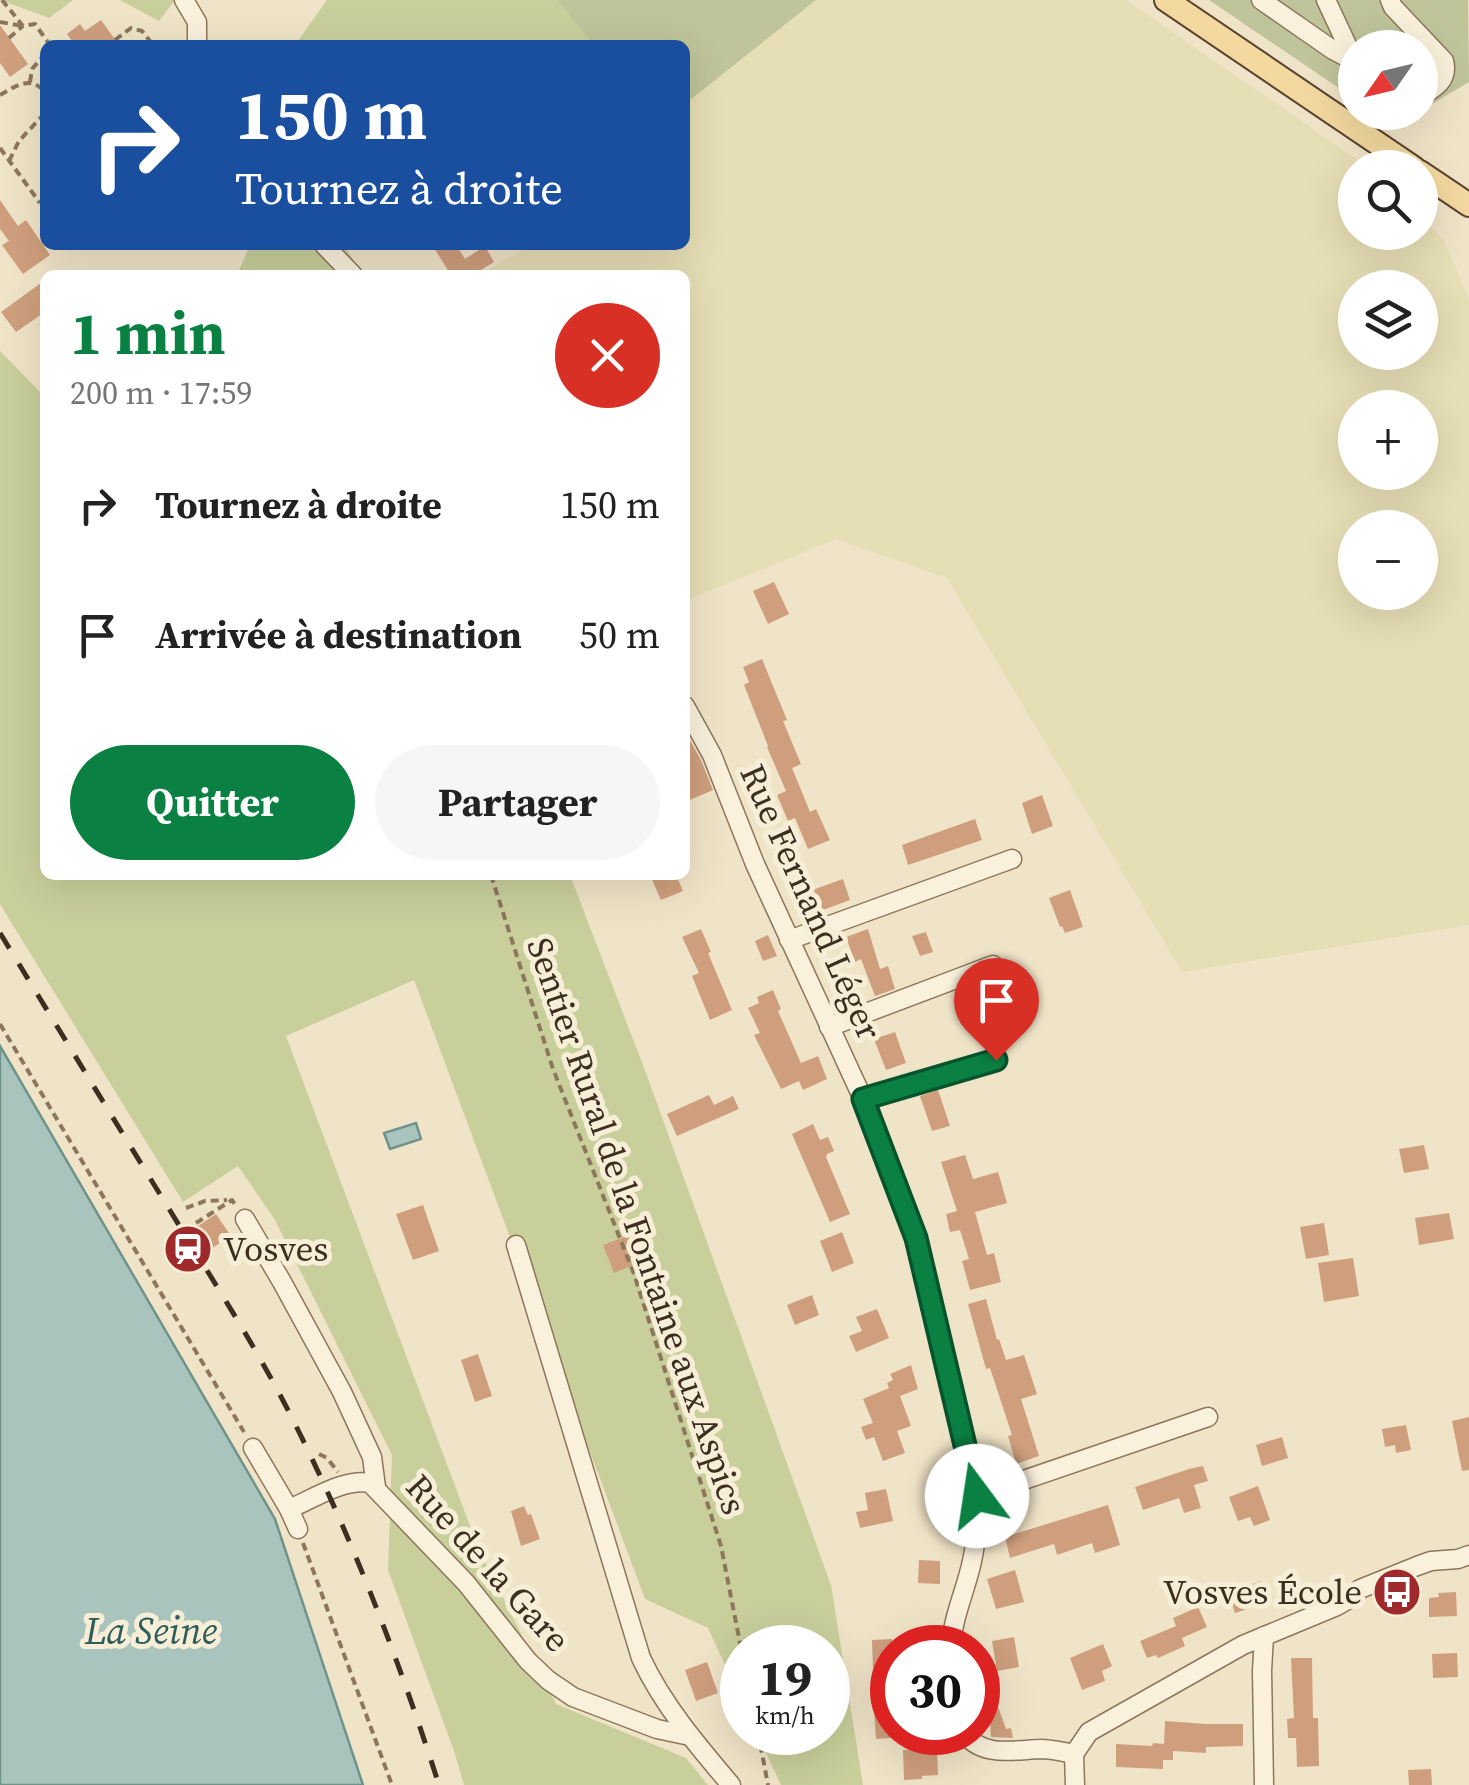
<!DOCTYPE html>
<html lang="fr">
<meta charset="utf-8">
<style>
:root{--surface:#fff;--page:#f6f6f6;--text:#222;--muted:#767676;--accent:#0b8043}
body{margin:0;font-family:"Source Serif 4",serif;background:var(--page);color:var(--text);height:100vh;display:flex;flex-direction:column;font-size:38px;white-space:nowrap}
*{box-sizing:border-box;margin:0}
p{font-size:32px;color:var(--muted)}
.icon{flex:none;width:55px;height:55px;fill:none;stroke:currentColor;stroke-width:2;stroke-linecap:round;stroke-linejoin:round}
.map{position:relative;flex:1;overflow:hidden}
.sheet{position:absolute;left:40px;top:270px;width:650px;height:610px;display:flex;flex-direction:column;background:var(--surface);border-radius:15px;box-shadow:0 10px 40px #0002}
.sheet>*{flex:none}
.banner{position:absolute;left:40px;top:40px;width:650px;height:210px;border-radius:15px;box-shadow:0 10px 40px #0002;background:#1a4fa0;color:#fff;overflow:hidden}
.needle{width:65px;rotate:236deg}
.buttons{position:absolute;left:1338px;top:30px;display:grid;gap:20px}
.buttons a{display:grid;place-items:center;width:100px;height:100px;border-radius:50%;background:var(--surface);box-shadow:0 10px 40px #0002;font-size:50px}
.speed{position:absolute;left:720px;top:1625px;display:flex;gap:20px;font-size:50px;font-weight:700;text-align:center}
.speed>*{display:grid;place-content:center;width:130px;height:130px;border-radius:50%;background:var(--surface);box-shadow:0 10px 40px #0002;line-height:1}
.speed small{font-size:25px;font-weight:400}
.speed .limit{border:15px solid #d22;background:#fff;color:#111}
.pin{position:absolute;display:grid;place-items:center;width:85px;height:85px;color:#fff;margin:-102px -42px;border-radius:50% 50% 50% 0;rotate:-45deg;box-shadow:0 0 10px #0007}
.pin .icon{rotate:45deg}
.me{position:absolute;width:110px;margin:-55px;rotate:346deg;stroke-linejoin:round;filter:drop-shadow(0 0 8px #0008)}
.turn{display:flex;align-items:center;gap:35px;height:210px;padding:0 30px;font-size:45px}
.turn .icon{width:130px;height:130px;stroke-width:2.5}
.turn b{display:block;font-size:70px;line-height:85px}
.round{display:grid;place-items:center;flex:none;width:105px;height:105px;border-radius:52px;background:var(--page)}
.headline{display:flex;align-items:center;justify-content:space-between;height:170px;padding:0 30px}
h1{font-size:60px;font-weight:700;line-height:75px;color:var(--accent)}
.cta{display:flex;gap:20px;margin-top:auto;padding:20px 30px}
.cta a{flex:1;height:115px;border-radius:60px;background:var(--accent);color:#fff;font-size:40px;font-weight:700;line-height:115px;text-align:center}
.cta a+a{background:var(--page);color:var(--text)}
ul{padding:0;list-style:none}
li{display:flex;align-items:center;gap:30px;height:130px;padding:0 30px}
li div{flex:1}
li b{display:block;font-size:38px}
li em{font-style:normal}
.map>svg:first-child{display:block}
.farmland{fill:#e6deb5;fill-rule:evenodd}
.green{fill:#c9cf9b}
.cemetery{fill:#bfc49a}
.water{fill:#a9c4bc;stroke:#6f938a;stroke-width:2.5}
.building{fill:#cf9f7d}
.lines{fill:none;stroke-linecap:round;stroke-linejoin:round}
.minor-casing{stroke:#8d765c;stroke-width:21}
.major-casing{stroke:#5b4430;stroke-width:26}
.path{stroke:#8d765c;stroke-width:4;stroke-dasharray:8 5;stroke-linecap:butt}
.minor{stroke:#faf1dc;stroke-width:18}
.major{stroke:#f3d9a0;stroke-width:22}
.rail{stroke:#3d2e20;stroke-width:5;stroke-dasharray:18 18;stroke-linecap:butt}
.route-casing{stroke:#07532c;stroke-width:25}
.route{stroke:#0b8043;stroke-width:18}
.labels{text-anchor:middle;stroke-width:10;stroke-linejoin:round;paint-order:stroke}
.street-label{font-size:35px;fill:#3d2e20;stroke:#f7eed8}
.poi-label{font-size:35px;fill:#3d2e20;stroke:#f7eed8;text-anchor:start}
.water-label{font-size:38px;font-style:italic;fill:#2f5d5a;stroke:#f7eed8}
</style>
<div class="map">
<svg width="1469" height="1785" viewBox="0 0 1469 1785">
<rect width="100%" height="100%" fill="#f0e4c8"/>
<!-- farmland -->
<path class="farmland" d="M816,0H1126L1368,167L1355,168V232H1420V215L1445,242L1469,300V925L1182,972L947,578L836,539L685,601V275H479L531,245H685V104ZM1355,288H1420V352H1355ZM1355,408H1420V472H1355ZM1355,528H1420V592H1355Z"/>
<!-- green -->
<g class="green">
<path d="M0,0H73L49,18Z"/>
<path d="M120,0H175L159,21Z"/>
<path d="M327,0H557L593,45H295Z"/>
<path d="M250,245H344L363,275H237Z"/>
<path d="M0,351L45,397V875H570L646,1073L831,1585L863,1785H781L757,1733L828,1732V1648H742V1702L708,1628L645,1599L414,980L286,1036L478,1547L556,1704L686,1758L708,1785H464L454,1751L388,1570L392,1455L275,1220L238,1166L183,1202L0,904Z"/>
</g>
<!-- cemetery -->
<g class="cemetery">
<path d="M557,0H816L685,104V45H593Z"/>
<path d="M1209,0H1468L1469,82L1420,111V48H1355V99Z"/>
</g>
<!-- water -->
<g class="water">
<path d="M0,1046L275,1519L363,1785H0Z"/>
<path d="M416,1123L421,1139L390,1149L384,1133Z"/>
</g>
<!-- building -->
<g class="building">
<path d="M101,20L119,45H66L72,41L67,34L80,24L85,31Z"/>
<path d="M0,25L28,64L10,77L0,63Z"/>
<path d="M0,200L18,226L26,220L50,255L23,274L2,245L9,241L0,229Z"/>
<path d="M432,245H456L465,259L485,246L494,262L473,275H451Z"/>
<path d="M45,280V312L16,332L1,312Z"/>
<path d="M774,582L789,614L768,624L753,591Z"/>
<path d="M762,659L787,720L783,721L801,764L792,768L810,812L816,809L830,840L808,849L795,818L788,821L777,795L786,791L767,747L768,746L744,685L749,682L743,667Z"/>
<path d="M685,732L701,760L713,790L685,802Z"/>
<path d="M1042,795L1053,826L1032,834L1022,803Z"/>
<path d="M975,819L982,840L908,865L902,845Z"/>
<path d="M650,875H676L683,891L661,900Z"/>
<path d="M843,879L850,900L812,914L804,893Z"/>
<path d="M1070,890L1083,927L1065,933L1062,926L1060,927L1049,898Z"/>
<path d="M701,929L711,952L708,953L732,1010L710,1020L692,976L699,973L682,937Z"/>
<path d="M868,929L880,969L888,966L895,989L875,996L861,959L855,962L846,937Z"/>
<path d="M926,932L933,952L920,956L912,936Z"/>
<path d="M768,935L777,956L763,961L755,941Z"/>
<path d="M773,990L781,1009L778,1011L801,1063L818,1056L827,1079L803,1090L799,1081L781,1089L754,1035L760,1033L748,1008L759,1003L757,997Z"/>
<path d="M895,1032L906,1063L886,1070L874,1039Z"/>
<path d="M938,1090L950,1126L932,1131L920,1096Z"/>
<path d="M709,1095L714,1105L733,1096L739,1109L677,1136L667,1114Z"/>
<path d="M813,1124L820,1140L828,1137L834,1151L827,1154L826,1157L850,1214L830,1222L792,1134Z"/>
<path d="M1424,1145L1429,1169L1404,1173L1399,1149Z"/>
<path d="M965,1155L973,1179L998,1172L1007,1203L975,1212L987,1255L994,1253L1001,1282L970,1290L962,1261L969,1259L960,1230L950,1232L946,1214L957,1211L941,1162Z"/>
<path d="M423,1205L439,1251L413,1260L396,1214Z"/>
<path d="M1449,1213L1454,1239L1419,1245L1415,1218Z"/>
<path d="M216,1214L231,1236L212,1248L198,1226Z"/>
<path d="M1324,1223L1329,1255L1306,1259L1300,1227Z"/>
<path d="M842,1232L854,1263L832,1272L820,1241Z"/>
<path d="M632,1234L643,1261L614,1273L603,1245Z"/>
<path d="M1353,1258L1359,1296L1324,1302L1318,1263Z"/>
<path d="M812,1295L819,1315L795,1325L787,1305Z"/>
<path d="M986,1299L997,1340L999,1339L1006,1360L1024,1355L1037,1394L1021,1399L1039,1456L1016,1464L1008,1436L1012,1435L990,1368L986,1369L968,1304Z"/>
<path d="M877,1309L889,1338L856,1352L849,1336L862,1331L856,1317Z"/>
<path d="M478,1354L492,1396L475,1402L461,1360Z"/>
<path d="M911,1365L918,1389L900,1396L911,1426L897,1431L905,1453L883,1461L874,1437L866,1440L861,1427L873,1423L863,1399L889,1388L887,1383L893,1380L890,1374Z"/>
<path d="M1469,1417V1470L1462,1471L1452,1421Z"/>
<path d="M1406,1425L1411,1450L1396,1453L1395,1445L1385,1447L1382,1429Z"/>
<path d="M1282,1437L1288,1458L1262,1466L1256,1445Z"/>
<path d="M1203,1466L1208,1481L1194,1485L1201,1508L1184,1513L1179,1498L1143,1510L1135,1487L1189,1469Z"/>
<path d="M1258,1486L1270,1520L1254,1526L1250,1517L1238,1521L1229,1497Z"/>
<path d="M886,1489L893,1521L860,1528L856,1512L868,1510L865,1493Z"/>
<path d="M1108,1505L1120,1545L1095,1553L1092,1543L1057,1555L1054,1544L1010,1558L1005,1537Z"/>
<path d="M524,1506L528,1515L531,1514L540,1539L521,1546L511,1511Z"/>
<path d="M919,1560L940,1561V1584L918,1583Z"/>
<path d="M1015,1570L1024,1602L996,1609L987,1579Z"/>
<path d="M1261,1581L1268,1602L1235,1613L1228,1593Z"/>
<path d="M1456,1592L1457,1616L1429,1617V1598L1439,1597L1438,1593Z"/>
<path d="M1198,1607L1207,1627L1182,1638L1185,1646L1158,1658L1156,1655L1147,1658L1140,1641L1176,1626L1173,1618Z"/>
<path d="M1014,1637L1019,1667L997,1671L992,1641Z"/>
<path d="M892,1639V1673L873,1672L872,1640Z"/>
<path d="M1103,1644L1112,1666L1102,1671L1105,1681L1082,1690L1070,1658Z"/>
<path d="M1457,1653L1458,1677L1433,1678L1432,1654Z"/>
<path d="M1291,1658H1312L1313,1718H1318L1319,1766L1297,1767L1296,1738H1288L1287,1719L1294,1718Z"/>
<path d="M707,1662L718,1693L696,1701L685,1670Z"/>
<path d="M991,1687L1006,1729L1011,1728L1013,1738L991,1737L990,1721L980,1725L978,1717V1698L987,1695L986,1689Z"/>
<path d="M892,1711V1738L876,1739L874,1712Z"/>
<path d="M1165,1721L1207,1724H1243V1746L1206,1747V1753L1173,1751V1760H1163V1769L1116,1767V1744L1152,1746L1153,1743L1164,1744Z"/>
<path d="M937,1749L938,1775L922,1776V1779L904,1780L903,1750Z"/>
<path d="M1431,1769L1432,1785H1409L1408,1770Z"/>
</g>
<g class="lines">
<!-- minor casing -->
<g class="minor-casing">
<g id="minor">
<path d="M184,0L197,22V45"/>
<path d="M1261,0L1333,50L1354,61"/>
<path d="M1326,0L1355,62"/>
<path d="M1390,0L1393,7L1444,61C1449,80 1435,88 1420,97"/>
<path d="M324,245L353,275"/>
<path d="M685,706L712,755L755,864L863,1099L916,1237L977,1496C977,1517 977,1539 972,1561C966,1590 952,1618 951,1648"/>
<path d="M789,940L1012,859"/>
<path d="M829,1027L993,965"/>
<path d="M863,1099L996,1060"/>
<path d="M245,1219L282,1282L342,1392L372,1457L376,1487"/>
<path d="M516,1245L641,1658C663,1705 697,1745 731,1785"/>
<path d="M253,1448L289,1509L298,1529"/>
<path d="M977,1496L1208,1417"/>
<path d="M289,1509C313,1499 344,1478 370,1483L466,1583L528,1661L548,1680L573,1697L657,1729L690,1736"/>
<path d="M963,1732C982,1758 1013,1750 1041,1749C1052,1749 1063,1752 1074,1754"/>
<path d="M1074,1754L1089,1732L1243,1645L1337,1606L1351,1598L1360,1589L1417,1566L1431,1561L1458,1559L1469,1555"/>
<path d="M1074,1754L1075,1785"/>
<path d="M1264,1785L1262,1671L1264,1636"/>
</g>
</g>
<!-- major casing -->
<g class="major-casing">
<g id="major">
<path d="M1166,0L1414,168"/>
<path d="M1420,172L1469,205"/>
</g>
</g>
<!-- path -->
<g class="path">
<path d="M2,0L23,26L35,24L50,45"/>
<path d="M0,22L23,26"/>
<path d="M9,38L23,26"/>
<path d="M115,40L131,28L142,31L153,45"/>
<path d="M30,82L32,69L45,54"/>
<path d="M0,95C16,86 31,75 45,92"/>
<path d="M0,148L40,203"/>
<path d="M9,161L19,141L45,113"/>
<path d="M491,875L553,1069L634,1274L721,1546L742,1653"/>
<path d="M0,1024L244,1432"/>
<path d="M186,1208L205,1201L227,1200"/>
<path d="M196,1223L232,1200L236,1206"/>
<path d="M319,1454L327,1458L338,1472"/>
<path d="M303,1543L392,1785"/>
<path d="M758,1732L768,1785"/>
</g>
<!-- minor -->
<use href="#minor" class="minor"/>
<!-- major -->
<use href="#major" class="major"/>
<!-- rail -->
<path class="rail" d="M0,933C58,1028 116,1123 174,1217C215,1284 258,1350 293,1420C352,1537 399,1660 439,1785"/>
</g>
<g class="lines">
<!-- route casing -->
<g class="route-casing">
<path id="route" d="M977,1496L916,1238L863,1099L996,1060"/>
</g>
<!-- route -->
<use href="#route" class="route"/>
</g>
<!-- icons -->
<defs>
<g id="station-disc" transform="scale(2.5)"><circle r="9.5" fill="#9e2a2b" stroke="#f7eed8"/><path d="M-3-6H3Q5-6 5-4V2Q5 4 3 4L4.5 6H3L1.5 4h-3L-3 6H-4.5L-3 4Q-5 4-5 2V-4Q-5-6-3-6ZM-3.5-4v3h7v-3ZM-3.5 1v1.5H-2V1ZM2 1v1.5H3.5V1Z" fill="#fff"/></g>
<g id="bus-disc" transform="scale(2.5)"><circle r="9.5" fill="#9e2a2b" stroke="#f7eed8"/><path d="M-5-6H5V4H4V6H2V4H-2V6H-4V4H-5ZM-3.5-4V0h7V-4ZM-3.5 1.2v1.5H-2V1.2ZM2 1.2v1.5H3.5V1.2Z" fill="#fff"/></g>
</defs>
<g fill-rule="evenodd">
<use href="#station-disc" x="188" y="1249"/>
<use href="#bus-disc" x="1397" y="1592"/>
</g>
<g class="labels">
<!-- street labels -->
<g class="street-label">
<text transform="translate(811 902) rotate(66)" y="12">Rue Fernand Léger</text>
<text transform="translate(637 1226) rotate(71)" y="12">Sentier Rural de la Fontaine aux Aspics</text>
<text transform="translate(488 1563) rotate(48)" y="12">Rue de la Gare</text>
</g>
<!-- poi labels -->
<g class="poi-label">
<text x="223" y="1261">Vosves</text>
<text x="1362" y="1604" text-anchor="end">Vosves École</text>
</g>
<!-- water labels -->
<g class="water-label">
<text x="151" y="1644">La Seine</text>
</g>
</g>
</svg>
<div class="buttons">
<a><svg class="needle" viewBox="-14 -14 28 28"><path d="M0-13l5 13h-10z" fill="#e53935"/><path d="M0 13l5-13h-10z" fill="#767676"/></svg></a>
<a><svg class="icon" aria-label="search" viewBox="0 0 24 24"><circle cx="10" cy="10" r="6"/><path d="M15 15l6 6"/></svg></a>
<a><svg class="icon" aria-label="layers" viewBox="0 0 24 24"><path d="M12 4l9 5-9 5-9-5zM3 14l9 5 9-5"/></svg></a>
<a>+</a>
<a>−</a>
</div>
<div class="speed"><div>19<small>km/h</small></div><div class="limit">30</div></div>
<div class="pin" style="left:996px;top:1060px;background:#d93025"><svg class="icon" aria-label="arrive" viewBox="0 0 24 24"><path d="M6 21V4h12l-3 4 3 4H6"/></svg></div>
<svg class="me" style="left:977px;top:1496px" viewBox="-20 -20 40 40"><circle r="19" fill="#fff"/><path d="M0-13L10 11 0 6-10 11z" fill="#0b8043"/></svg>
<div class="banner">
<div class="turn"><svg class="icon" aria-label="right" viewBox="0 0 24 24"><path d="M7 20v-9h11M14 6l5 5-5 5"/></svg><div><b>150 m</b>Tournez à droite</div></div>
</div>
<section class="sheet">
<div class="headline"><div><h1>1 min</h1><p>200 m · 17:59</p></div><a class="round" style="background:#d93025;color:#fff"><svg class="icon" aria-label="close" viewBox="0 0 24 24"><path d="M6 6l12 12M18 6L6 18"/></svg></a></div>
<ul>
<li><svg class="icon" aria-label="right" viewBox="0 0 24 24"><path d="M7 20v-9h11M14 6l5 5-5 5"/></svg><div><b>Tournez à droite</b></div><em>150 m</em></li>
<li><svg class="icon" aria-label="arrive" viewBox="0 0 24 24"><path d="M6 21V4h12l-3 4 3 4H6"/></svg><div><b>Arrivée à destination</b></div><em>50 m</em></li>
</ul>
<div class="cta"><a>Quitter</a><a>Partager</a></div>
</section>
</div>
